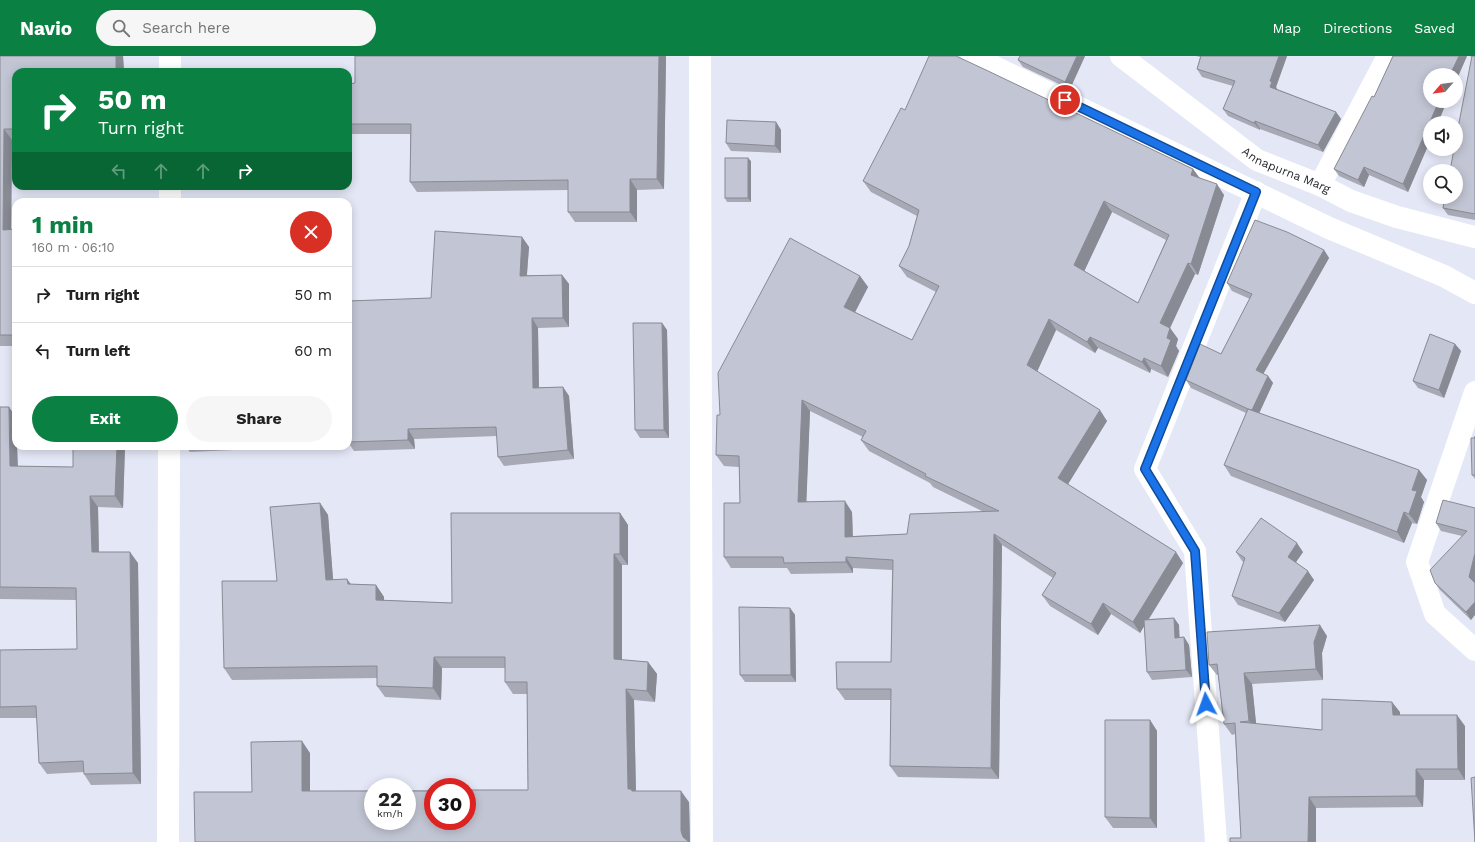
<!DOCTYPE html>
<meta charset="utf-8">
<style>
:root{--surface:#fff;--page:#f6f6f6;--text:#222;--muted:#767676;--line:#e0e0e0;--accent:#0b8043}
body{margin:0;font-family:"Work Sans",sans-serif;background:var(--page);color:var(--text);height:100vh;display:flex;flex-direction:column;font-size:15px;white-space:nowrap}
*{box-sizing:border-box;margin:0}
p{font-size:13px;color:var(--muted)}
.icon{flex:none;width:22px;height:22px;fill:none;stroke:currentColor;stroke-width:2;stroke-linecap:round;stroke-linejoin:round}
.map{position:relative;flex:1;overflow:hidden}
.sheet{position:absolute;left:12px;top:142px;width:340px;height:252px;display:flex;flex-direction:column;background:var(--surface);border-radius:12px;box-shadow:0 2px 10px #0003}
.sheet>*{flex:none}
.banner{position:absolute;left:12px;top:12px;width:340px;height:122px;border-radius:12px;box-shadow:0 2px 10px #0003;background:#0b8043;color:#fff;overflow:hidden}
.needle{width:26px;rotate:242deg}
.tools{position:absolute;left:1423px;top:12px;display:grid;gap:8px}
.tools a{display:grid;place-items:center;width:40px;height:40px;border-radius:50%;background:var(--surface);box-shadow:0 2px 10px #0003;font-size:20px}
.speed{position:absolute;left:364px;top:722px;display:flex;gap:8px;font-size:20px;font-weight:700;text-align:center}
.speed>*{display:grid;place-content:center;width:52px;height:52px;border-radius:50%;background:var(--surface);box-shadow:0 2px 10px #0003;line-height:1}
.speed small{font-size:10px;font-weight:400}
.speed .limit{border:6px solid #d22;background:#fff;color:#111}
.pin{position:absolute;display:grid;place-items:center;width:34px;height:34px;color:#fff;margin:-17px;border:2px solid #fff;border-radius:50%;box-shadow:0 1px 4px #0007}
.me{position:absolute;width:44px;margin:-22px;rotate:356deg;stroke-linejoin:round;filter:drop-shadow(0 0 3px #0008)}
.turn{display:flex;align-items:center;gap:14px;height:84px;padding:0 20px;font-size:18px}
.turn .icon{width:52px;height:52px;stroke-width:2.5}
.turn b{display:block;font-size:28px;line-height:34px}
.lanes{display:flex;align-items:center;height:38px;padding:0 20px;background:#0003;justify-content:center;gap:20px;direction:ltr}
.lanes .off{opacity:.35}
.round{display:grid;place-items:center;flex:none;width:42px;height:42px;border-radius:21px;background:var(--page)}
.headline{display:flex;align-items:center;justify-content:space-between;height:68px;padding:0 20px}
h1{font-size:24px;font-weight:700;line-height:30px;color:var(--accent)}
.action{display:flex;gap:8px;margin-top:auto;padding:8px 20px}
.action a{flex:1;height:46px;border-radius:24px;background:var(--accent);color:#fff;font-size:16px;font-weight:700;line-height:46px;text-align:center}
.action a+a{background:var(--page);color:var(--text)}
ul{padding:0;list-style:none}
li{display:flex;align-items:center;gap:12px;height:56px;padding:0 20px;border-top:1px solid var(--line)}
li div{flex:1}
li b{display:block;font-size:15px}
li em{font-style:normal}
header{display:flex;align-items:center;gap:24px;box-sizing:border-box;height:56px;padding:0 20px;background:var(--accent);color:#fff}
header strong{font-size:19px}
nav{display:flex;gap:22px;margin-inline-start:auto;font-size:14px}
.search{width:280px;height:36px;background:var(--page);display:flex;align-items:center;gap:10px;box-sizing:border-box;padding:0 14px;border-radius:22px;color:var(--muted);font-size:15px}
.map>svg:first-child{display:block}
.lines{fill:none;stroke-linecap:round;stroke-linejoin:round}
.minor{stroke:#fff;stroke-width:22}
.wall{fill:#a7a9b5;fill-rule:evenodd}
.shaded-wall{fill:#888a94}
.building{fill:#c2c5d3;stroke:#888a94;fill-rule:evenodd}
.route-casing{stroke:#114b97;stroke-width:10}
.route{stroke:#1a73e8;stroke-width:7}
.labels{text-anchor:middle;stroke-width:4;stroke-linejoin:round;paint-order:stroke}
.street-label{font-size:12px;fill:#27282d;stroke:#fff}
</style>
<header>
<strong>Navio</strong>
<div class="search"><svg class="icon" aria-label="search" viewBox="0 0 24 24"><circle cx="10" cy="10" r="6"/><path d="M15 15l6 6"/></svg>Search here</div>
<nav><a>Map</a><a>Directions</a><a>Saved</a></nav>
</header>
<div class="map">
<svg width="1475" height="786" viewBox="0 0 1475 786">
<rect width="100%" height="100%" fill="#e4e7f6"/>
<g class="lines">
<!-- minor -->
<g class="minor">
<path d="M700,0L702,786"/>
<path d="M972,0L1329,172L1444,220L1475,237"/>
<path id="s1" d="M1121,0L1257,104L1320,129L1351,145L1397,161L1475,181"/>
<path d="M170,16V0"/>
<path d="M1320,129L1388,0"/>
<path d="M170,146V130"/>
<path d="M1475,336L1417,506L1435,558L1475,594"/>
<path d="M168,786L169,390"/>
<path d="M1216,786L1195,495L1145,413L1256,136"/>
</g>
</g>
<!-- wall -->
<g class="wall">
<path d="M0,0H123L124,16H16V84H12L11,174L16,173V290H0Z"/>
<path d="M666,0L664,133L637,134V166H575L568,156V134L417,136L410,126V78H348V28L355,27Z"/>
<path d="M1085,0L1070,33L1023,11L1018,4Z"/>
<path d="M1196,0H1287L1276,31L1277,33L1336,56L1341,63L1323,96L1260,73V74L1228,60L1223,53L1233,30L1202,21L1197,13L1200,1Z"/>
<path d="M1393,0H1467L1456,25L1430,67V85L1408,136L1369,119L1364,131L1339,120L1334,113L1374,41Z"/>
<path d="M1469,0H1475V164L1448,159L1443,152L1472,1Z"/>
<path d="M905,54L1193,113L1199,121L1224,139L1198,219L1195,218L1170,272L1178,283L1176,290L1179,295L1168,321L1151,313L1150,317L1098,292L1095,297L1056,274L1037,316L1107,365L1068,428L1183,507L1149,563L1174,562L1179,569V581H1184L1189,589L1192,621L1152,624L1147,616L1144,570L1140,577L1111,558L1098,579L1050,550L1042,539L1053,522L1002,489L999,723L898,721L890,710L891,644H845L837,633L891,606L892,514L853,512V517L791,518L787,512H731L724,501L740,447L739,411L724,410L716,399L720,359L860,220L868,231L855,256L912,284L936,236L907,221L899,210L909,190L917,160L871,136L863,125ZM1112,156L1166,184L1138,247L1084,215ZM810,355L863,381L861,384L869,395L930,427L933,431L984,456L907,478L853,480L852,456L806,445Z"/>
<path d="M776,66L781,74V97L731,95L726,87Z"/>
<path d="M751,105V146H727L725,142Z"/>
<path d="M522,181L529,191L527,219H562L569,228V271L538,272L539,331H563L569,340L574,403L504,410L498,401L497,380L414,383L415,393L354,395L348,386V245L431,242Z"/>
<path d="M1324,194L1329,202L1263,318L1268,320L1273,327L1259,357L1419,414L1427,424L1421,441L1424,446L1417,468L1412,467L1404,487L1231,420L1224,409L1246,357L1191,332L1186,324L1221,298L1250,243L1232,235L1227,227Z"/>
<path d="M662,267L667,274L669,382H640L635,374Z"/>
<path d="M1455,288L1461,295L1444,342L1418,332L1413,325Z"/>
<path d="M0,351L17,390L18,410L73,411L125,390L123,452L98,451L99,496L138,507L141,728L91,729L84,718V716L47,718L39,707L37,662H0V594L77,593V544L0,543Z"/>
<path d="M1475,380V423L1472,419Z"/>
<path d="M185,390H296V391L190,396Z"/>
<path d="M320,447L328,459L333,524L351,528L376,529L384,541V544L452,547L620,457L628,469V509H622V604L648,606L657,618L655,646L634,644L636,735L689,746L690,786H195L252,736L310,697V735L528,734L527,638H513L505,626V612H442L441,644L385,641L377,630V622L232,624L224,612L277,525Z"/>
<path d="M1475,452V525L1471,564L1440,534L1435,527L1462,480L1441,475L1436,467Z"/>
<path d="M1236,496H1303L1296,506L1314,524L1285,566L1238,549L1232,540L1244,506L1242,505Z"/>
<path d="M790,552L795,559L796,626H745L740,619Z"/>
<path d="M1327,580L1322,597L1323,624L1252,628L1256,668L1322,674L1400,656V659L1465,670V724H1424L1423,751L1316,752V786H1230L1241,782L1235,678L1232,679L1224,668L1218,619H1217L1209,609Z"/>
<path d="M1150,664L1157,675V772H1113L1105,761Z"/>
</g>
<!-- shaded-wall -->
<g class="shaded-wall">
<path d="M116,0H123L124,16H116Z"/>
<path d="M659,0H666L664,133L657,123Z"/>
<path d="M1077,0H1085L1070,33L1065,26Z"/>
<path d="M1279,0H1287L1276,31L1277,33L1275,38L1270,31V25Z"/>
<path d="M1459,0H1467L1456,25V19H1450Z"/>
<path d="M1439,45H1447L1438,67H1430V85L1408,136L1403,128Z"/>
<path d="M1336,56L1341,63L1323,96L1318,89Z"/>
<path d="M1255,65L1260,73V74L1254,67Z"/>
<path d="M776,66L781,74V97L775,90Z"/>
<path d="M4,73L12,84L11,185L3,174Z"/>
<path d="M748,102L751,105V146L748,142Z"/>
<path d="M1364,111L1369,119L1364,131L1358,124Z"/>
<path d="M1193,113L1201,124L1191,119Z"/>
<path d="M630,123L637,134V166L630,156Z"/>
<path d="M1217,128L1224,139L1198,219L1191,208Z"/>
<path d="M1104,145L1112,156L1082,220L1074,209Z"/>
<path d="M522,181L529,191L526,229L520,220Z"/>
<path d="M1324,194L1329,202L1261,322L1256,314Z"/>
<path d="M1188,207L1195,218L1170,272L1178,283L1176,290L1179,295L1168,321L1161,310L1167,282L1160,267Z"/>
<path d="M562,219L569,228V271L563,262Z"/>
<path d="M860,220L868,231L852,262L844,251Z"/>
<path d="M532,262L538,272L539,341L533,332Z"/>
<path d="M1049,263L1056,274L1035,320L1027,309Z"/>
<path d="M662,267L667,274L669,382L664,374Z"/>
<path d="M1090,281L1098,292L1095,297L1087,286Z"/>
<path d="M1455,288L1461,295L1444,342L1439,334Z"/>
<path d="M1144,302L1151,313L1150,317L1142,306Z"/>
<path d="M1268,320L1273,327L1257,362L1251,355Z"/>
<path d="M563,331L569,340L574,403L568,394Z"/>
<path d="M802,344L810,355L806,457L798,446Z"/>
<path d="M9,351L16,361V390H17L18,421L10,410Z"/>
<path d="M1100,354L1107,365L1065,433L1058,422Z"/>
<path d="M408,373L414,383L415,393L408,384Z"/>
<path d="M117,390H125L123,452L115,440Z"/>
<path d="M1419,414L1427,424L1421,441L1424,446L1417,468L1409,458L1412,434Z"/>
<path d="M90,440L98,451L99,508L92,496Z"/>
<path d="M845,445L852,456L853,492L845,481Z"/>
<path d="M320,447L328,459L334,535L326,524Z"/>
<path d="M1404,456L1412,467L1404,487L1397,476Z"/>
<path d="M620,457L628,469V509L620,498Z"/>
<path d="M994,478L1002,489L999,723L991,712Z"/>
<path d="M1297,487L1303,496L1294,509L1288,501Z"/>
<path d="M130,496L138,507L141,728L133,717Z"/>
<path d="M1176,496L1183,507L1140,577L1133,566Z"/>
<path d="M1475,497V525L1474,529L1469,521Z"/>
<path d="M614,498L622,509V615L614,603Z"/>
<path d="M846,501L853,512V517L846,506Z"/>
<path d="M1308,515L1314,524L1285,566L1279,557Z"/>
<path d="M347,523L356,535L348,528Z"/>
<path d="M376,529L384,541V555L376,544Z"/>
<path d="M1475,546V559L1471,564L1466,556Z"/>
<path d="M1103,547L1111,558L1098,579L1091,568Z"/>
<path d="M790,552L795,559L796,626L791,619Z"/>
<path d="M1174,562L1179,569L1180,589L1175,582Z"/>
<path d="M1320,569L1327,580L1322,597L1323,624L1316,613L1314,586Z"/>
<path d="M1184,581L1189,589L1192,621L1186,614Z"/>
<path d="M434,601L442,612L441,644L433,632Z"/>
<path d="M648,606L657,618L655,646L647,635Z"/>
<path d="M1244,617L1252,628L1257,676L1249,665Z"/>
<path d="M626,633L634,644L636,740L628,733Z"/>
<path d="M1392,646L1400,656V670L1393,659Z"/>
<path d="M1457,659L1465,670V724L1458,713Z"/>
<path d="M1150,664L1157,675V772L1150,762Z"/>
<path d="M302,685L310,697V747L302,735Z"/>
<path d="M1416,713L1424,724L1423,751L1416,740Z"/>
<path d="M681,735L689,746L690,786H687L683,781L681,775Z"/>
<path d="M1309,741L1316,752V786H1308Z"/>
</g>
<!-- building -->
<g class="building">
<path d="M0,0H116V16H16V73H4L3,174L16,173V279H0Z"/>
<path d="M355,0H659L657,123H630V156H568V124L410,126L411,68H348V28L355,27Z"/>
<path d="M929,0H956L986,14L1193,113L1191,119L1217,128L1191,208L1188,207L1160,267L1170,272L1167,282L1171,284L1161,310L1144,302L1142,306L1090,281L1087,286L1049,263L1027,309L1100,354L1058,422L1176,496L1133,566L1103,547L1091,568L1042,539L1056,517L994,478L991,712L890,710L891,633H837L836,606H891L893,504L846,501V506L784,507L783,501H724V447H740L739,400L716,399L717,359H720L718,317L790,182L860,220L844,251L912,284L939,230L899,210L909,190L919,154L863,125L901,52L905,54ZM1104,145L1169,179L1138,247L1074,209ZM802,344L866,375L861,384L926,418L925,420L999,455L910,458L907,478L845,481V445L798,446Z"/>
<path d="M1020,0H1077L1065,26L1018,4Z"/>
<path d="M1201,0H1279L1270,25L1272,26L1270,31L1336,56L1318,89L1255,65L1254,67L1223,53L1235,25L1197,13Z"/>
<path d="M1393,0H1459L1450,19H1430V45H1439L1403,128L1364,111L1358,124L1334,113L1372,40L1374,41Z"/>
<path d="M1472,0H1475V158L1443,152L1445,141H1456V115H1450L1454,93H1456V82Z"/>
<path d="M727,64L776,66L775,90L726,87Z"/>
<rect x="725" y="102" width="23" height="40"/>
<path d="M1255,164L1287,176L1324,194L1256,314L1268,320L1252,354L1248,353L1186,324L1200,288L1221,298L1252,238L1227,227Z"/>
<path d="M435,175L522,181L520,220L562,219L563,262H532L533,332L563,331L568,394L498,401L496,371L408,373V384L348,386V245L431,242Z"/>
<path d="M633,267H662L664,374H635Z"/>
<path d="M1430,278L1455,288L1439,334L1413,325Z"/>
<path d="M0,351H9L10,410L73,411V390H117L115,440H90L92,496H130L133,717L84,718L83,705L39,707L36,650L0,651V594L77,593L76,532L0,531Z"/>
<path d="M1248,353L1419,414L1412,434L1417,435L1409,458L1404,456L1397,476L1224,409Z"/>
<path d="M1475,380V419H1472L1471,382H1475Z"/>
<path d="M1443,444L1475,452V497L1469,521L1475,527V546L1466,556L1435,527L1430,514L1467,475L1436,467Z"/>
<path d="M320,447L326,524L347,523L348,528L376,529V544L452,547L451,457H620V498H614V603L648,606L647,635L626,633L628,733H631L632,735H681V775L683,781L689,786H195L194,736H252L251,686L302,685V735H373V765H407V735H433V765H467V734H528L527,626H505V601H434L433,632L377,630V610L224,612L222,525H277L270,451Z"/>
<path d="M1261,462L1297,487L1288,501L1308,515L1279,557L1232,540L1245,502L1236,496Z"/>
<path d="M739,551L790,552L791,619H740Z"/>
<path d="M1174,562L1175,582L1184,581L1186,614L1147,616L1144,564Z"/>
<path d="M1320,569L1314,586L1316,613L1244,617L1249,665L1240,666L1322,674V643L1392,646L1393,659H1457L1458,713H1416V740L1309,741L1308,786H1230V782H1241L1235,667L1224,668L1217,608L1209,609L1207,576Z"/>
<path d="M1105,664H1150V762L1105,761Z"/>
<path d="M1475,721V786L1471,722Z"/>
</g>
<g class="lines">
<!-- route casing -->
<g class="route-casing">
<path id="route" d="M1065,44L1256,136L1145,413L1195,495L1206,648"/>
</g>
<!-- route -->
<use href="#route" class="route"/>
</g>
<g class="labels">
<!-- street labels -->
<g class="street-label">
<text dy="4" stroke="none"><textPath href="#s1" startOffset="202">Annapurna Marg</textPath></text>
</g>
</g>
</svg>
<div class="tools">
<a><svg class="needle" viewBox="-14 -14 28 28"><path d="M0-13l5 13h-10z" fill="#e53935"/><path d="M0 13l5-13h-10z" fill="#767676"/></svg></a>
<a><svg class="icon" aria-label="sound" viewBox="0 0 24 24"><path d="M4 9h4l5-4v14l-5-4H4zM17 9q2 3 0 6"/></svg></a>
<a><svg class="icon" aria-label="search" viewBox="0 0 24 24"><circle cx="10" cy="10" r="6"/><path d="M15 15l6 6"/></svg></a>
</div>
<div class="speed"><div>22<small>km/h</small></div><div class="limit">30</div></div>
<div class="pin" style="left:1065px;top:44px;background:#d93025"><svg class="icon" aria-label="arrive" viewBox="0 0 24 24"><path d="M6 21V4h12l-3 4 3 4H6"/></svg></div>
<svg class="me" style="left:1206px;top:648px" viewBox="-20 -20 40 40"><path d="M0-17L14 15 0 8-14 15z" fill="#1a73e8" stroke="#fff" stroke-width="4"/></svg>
<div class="banner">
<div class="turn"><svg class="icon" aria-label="right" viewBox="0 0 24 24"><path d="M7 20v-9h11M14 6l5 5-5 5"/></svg><div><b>50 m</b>Turn right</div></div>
<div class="lanes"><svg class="icon off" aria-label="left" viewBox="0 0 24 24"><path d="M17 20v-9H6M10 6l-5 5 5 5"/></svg><svg class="icon off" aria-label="ahead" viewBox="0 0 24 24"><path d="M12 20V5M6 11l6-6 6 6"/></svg><svg class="icon off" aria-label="ahead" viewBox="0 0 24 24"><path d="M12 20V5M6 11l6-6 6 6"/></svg><svg class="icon" aria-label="right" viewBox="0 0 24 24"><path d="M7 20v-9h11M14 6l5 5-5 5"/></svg></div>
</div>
<section class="sheet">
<div class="headline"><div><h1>1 min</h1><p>160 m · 06:10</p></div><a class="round" style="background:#d93025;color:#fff"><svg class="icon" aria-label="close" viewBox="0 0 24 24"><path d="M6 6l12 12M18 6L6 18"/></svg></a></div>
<ul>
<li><svg class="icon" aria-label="right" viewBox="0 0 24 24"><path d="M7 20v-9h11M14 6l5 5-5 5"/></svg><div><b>Turn right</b></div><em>50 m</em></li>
<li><svg class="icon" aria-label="left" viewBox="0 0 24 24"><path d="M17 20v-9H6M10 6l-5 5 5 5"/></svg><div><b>Turn left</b></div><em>60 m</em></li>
</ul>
<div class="action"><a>Exit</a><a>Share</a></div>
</section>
</div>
